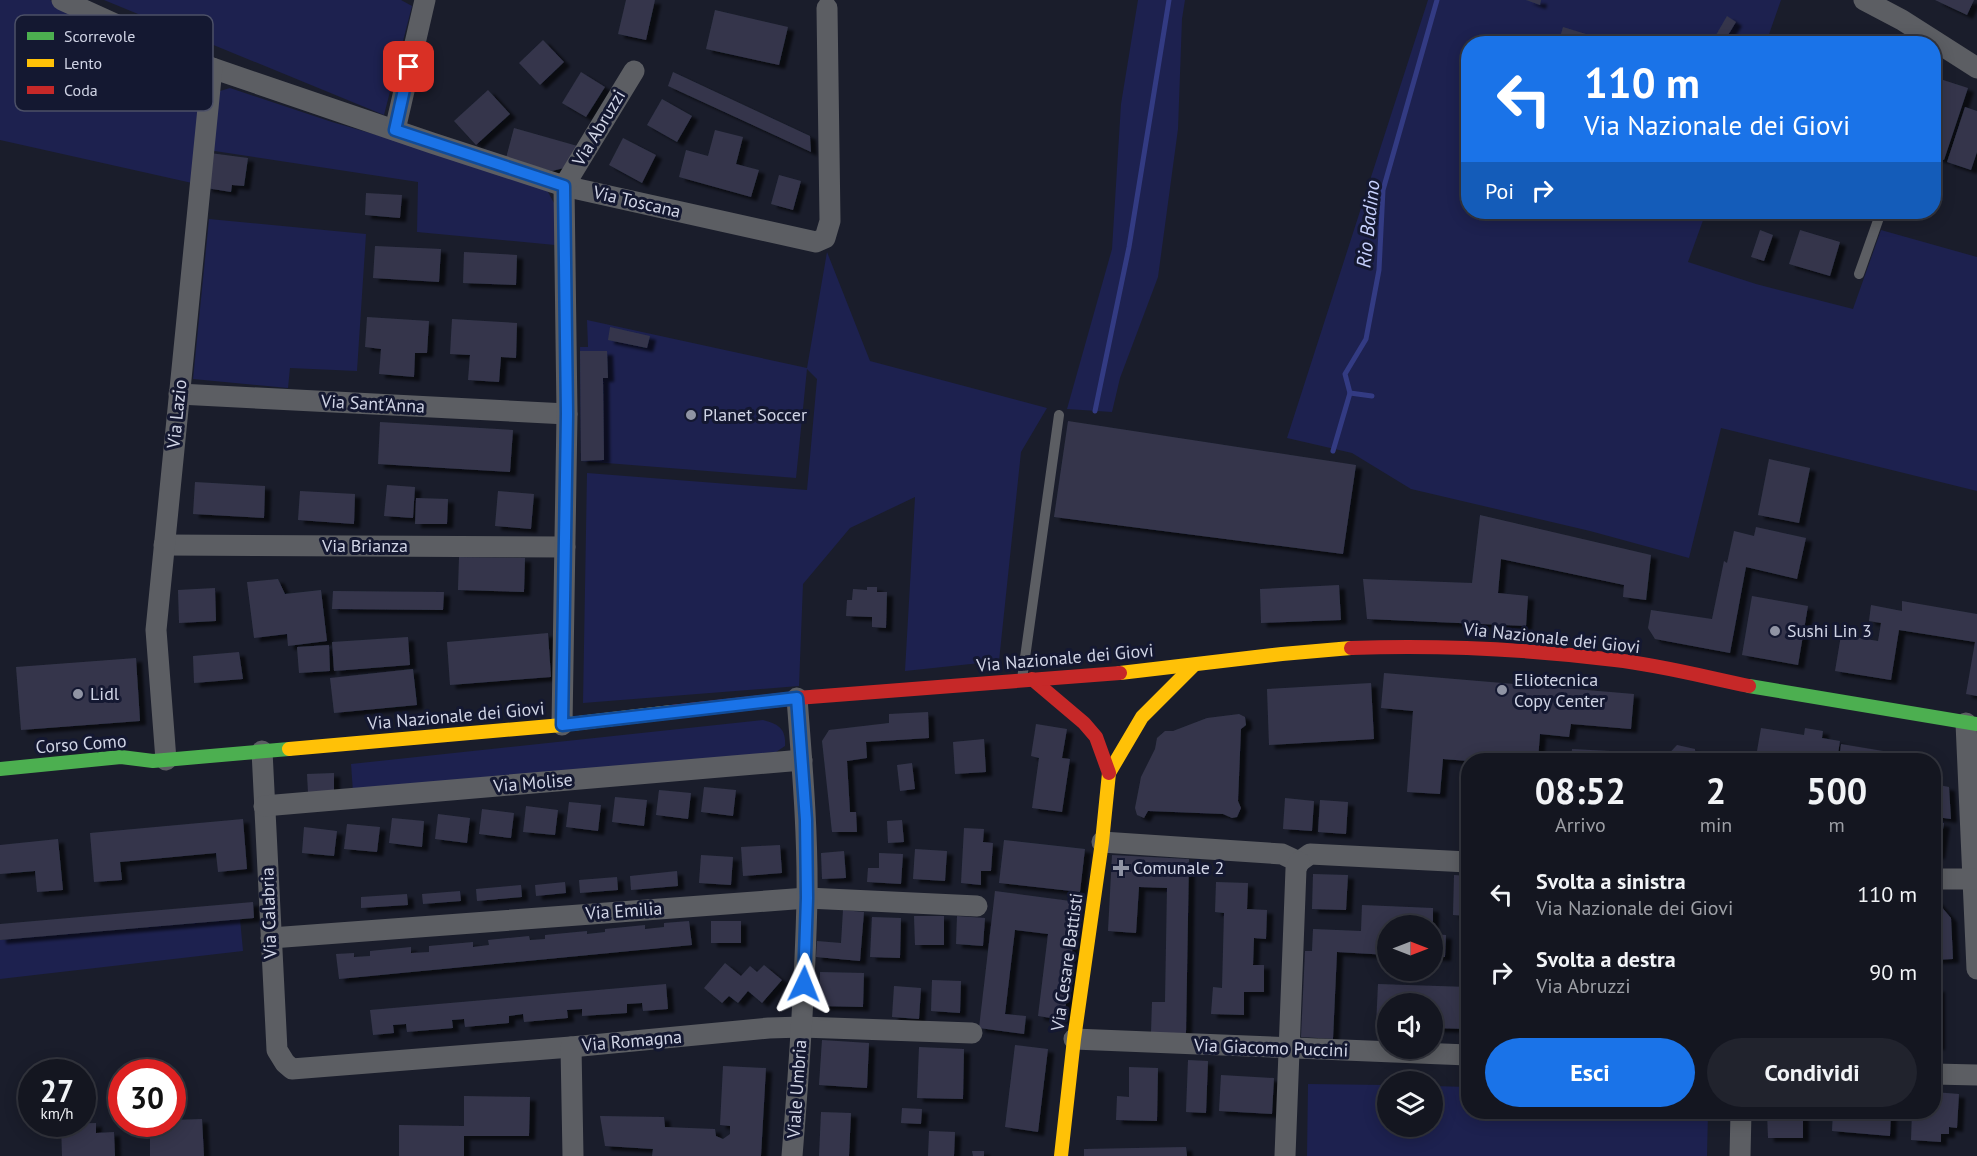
<!DOCTYPE html>
<html lang="it">
<style>
:root{--surface:#141620;--page:#21232d;--text:#f1f3f6;--muted:#9d9fa5;--line:#33353e;--accent:#1a73e8}
body{margin:0;font-family:"PT Sans",sans-serif;background:var(--page);color:var(--text);height:100vh;display:flex;flex-direction:column;font-size:22px;white-space:nowrap}
*{box-sizing:border-box;margin:0}
p{font-size:20px;color:var(--muted)}
.icon{flex:none;width:33px;height:33px;fill:none;stroke:currentColor;stroke-width:2;stroke-linecap:round;stroke-linejoin:round}
.map{position:relative;flex:1;overflow:hidden}
.side{position:absolute;left:1461px;top:753px;width:480px;height:366px;display:flex;flex-direction:column;background:var(--surface);border-radius:24px;box-shadow:0 3px 15px #0003,0 0 0 2px var(--line)}
.side>*{flex:none}
.guide{position:absolute;left:1461px;top:36px;width:480px;height:183px;border-radius:24px;box-shadow:0 3px 15px #0003,0 0 0 2px var(--line);background:#1a73e8;color:#fff;overflow:hidden}
.needle{width:39px;rotate:90deg}
.tools{position:absolute;left:1377px;top:915px;display:grid;gap:12px}
.tools a{display:grid;place-items:center;width:66px;height:66px;border-radius:50%;background:var(--surface);box-shadow:0 3px 15px #0003,0 0 0 2px var(--line);font-size:30px}
.speed{position:absolute;left:18px;top:1059px;display:flex;gap:12px;font-size:30px;font-weight:700;text-align:center}
.speed>*{display:grid;place-content:center;width:78px;height:78px;border-radius:50%;background:var(--surface);box-shadow:0 3px 15px #0003,0 0 0 2px var(--line);line-height:1}
.speed small{font-size:15px;font-weight:400}
.speed .limit{border:9px solid #d22;background:#fff;color:#111}
.pin{position:absolute;display:grid;place-items:center;width:51px;height:51px;color:#fff;margin:-26px;border-radius:12px;box-shadow:0 3px 9px #0006}
.me{position:absolute;width:66px;margin:-33px;rotate:2deg;stroke-linejoin:round;filter:drop-shadow(0 0 4px #0008)}
.turn{display:flex;align-items:center;gap:21px;height:126px;padding:0 24px;font-size:27px}
.turn .icon{width:78px;height:78px;stroke-width:2.5}
.turn b{display:block;font-size:42px;line-height:51px}
.then{display:flex;align-items:center;height:57px;padding:0 24px;background:#0003;gap:12px;font-size:22px}
.eta{display:flex;justify-content:space-evenly;align-items:center;height:102px;text-align:center}
.eta b{font-size:36px;font-weight:700;line-height:42px}
.primary-button{display:flex;gap:12px;margin-top:auto;padding:12px 24px}
.primary-button a{flex:1;height:69px;border-radius:36px;background:var(--accent);color:#fff;font-size:24px;font-weight:700;line-height:69px;text-align:center}
.primary-button a+a{background:var(--page);color:var(--text)}
ul{padding:0;list-style:none}
li{display:flex;align-items:center;gap:18px;height:78px;padding:0 24px}
li div{flex:1}
li b{display:block;font-size:22px}
li em{font-style:normal}
.map>svg:first-child{display:block}
.green{fill:#1d214f}
.lines{fill:none;stroke-linecap:round;stroke-linejoin:round}
.stream{stroke:#333b83;stroke-width:5}
.building{fill:#34364b;filter:url(#shadow)}
.lane{stroke:#5c5e63;stroke-width:10}
.street{stroke:#5c5e63;stroke-width:21}
.fast{stroke:#4caf50;stroke-width:14}
.slow{stroke:#ffc107;stroke-width:14}
.jam{stroke:#c62828;stroke-width:14}
.route-casing{stroke:#114b97;stroke-width:15}
.route{stroke:#1a73e8;stroke-width:10}
.poi-dot{fill:#9094a4;stroke:#141831;stroke-width:2}
.labels{text-anchor:middle;stroke-width:6;stroke-linejoin:round;paint-order:stroke}
.street-label{font-size:18px;fill:#d0d4e5;stroke:#141831}
.poi-label{font-size:18px;fill:#d0d4e5;stroke:#141831;text-anchor:start}
.water-label{font-size:20px;font-style:italic;fill:#c7d1fe;stroke:#141831}
.key{fill:#141831;stroke:#4c5067;stroke-width:1.5}
.key-label{font-size:16px;fill:#d0d4e5}
</style>
<div class="map">
<svg width="1977" height="1156" viewBox="0 0 1977 1156">
<defs>
<filter id="shadow"><feDropShadow dx="6" dy="4" stdDeviation="1.5" flood-color="#0009"/></filter>
</defs>
<rect width="100%" height="100%" fill="#1a1d2b"/>
<!-- green -->
<g class="green">
<path d="M0,0H50L190,62L202,78L192,183L0,140Z"/>
<path d="M104,0H401L412,6L384,115Z"/>
<path d="M1138,0H1185L1182,19L1178,129L1158,277L1120,378L1112,412L1067,409L1112,249L1121,104Z"/>
<path d="M1428,0H1781L1766,43L1468,44V212H1706L1688,262L1756,284L1853,309L1881,230L1977,257V491L1721,428L1689,558L1590,531L1411,489L1352,453L1287,438Z"/>
<path d="M230,88L332,122L512,174L547,190L554,203L555,245L417,232L418,182L208,150L213,102L220,91Z"/>
<path d="M209,219L366,234L357,371L290,368L288,388L193,379Z"/>
<path d="M827,252L870,361L1047,408L1021,452L999,661L905,671L915,497L850,528L803,584L799,686L583,703L587,473L807,490L817,379L807,369L796,478L581,461L580,347H588L587,320L807,368Z"/>
<path d="M763,720C778,724 786,728 785,746L776,752L353,792L351,764Z"/>
<path d="M240,919L243,951L0,979V940Z"/>
<path d="M1308,1084L1387,1085L1388,1126H1432L1433,1086L1468,1087V1112H1708L1707,1156H1307Z"/>
</g>
<g class="lines">
<!-- stream -->
<g class="stream">
<path d="M1372,396L1350,393L1345,374L1366,339L1379,270L1383,190L1437,0"/>
<path d="M1095,411L1129,247L1169,0"/>
<path d="M1333,451L1350,393"/>
</g>
</g>
<!-- building -->
<g class="building">
<path d="M626,0H655L646,40L618,34Z"/>
<path d="M1526,0H1541L1540,5Z"/>
<path d="M1935,0H1974L1967,15Z"/>
<path d="M715,10L788,27L779,65L706,49Z"/>
<path d="M1727,16L1736,22L1725,40L1716,35Z"/>
<path d="M1563,27L1586,34L1583,44H1558Z"/>
<path d="M543,40L564,62L540,85L519,63Z"/>
<path d="M581,72L605,87L586,117L562,103Z"/>
<path d="M673,72L810,136L811,152L668,86Z"/>
<path d="M1937,78L1968,88L1944,160L1934,157V88Z"/>
<path d="M488,90L510,114L476,145L454,121Z"/>
<path d="M662,99L692,116L677,142L647,125Z"/>
<path d="M1965,107L1977,111V152L1971,170L1947,162Z"/>
<path d="M514,128L581,147L564,168L552,171L506,158Z"/>
<path d="M715,130L743,137L736,164L759,170L751,197L679,177L686,150L708,156Z"/>
<path d="M623,138L656,155L642,183L609,165Z"/>
<path d="M210,153L248,158L244,186L232,185L231,192L206,188Z"/>
<path d="M779,175L801,181L793,210L771,204Z"/>
<path d="M366,193L402,195L400,218L365,215Z"/>
<path d="M1760,230L1773,235L1764,261L1751,257Z"/>
<path d="M1800,230L1840,242L1830,276L1789,264Z"/>
<path d="M375,246L441,249L439,282L373,278Z"/>
<path d="M464,252L517,255L516,285L463,283Z"/>
<path d="M367,317L429,321L427,353H415L414,377L379,374L381,349L365,347Z"/>
<path d="M452,319L517,323L516,358L501,357L499,382L468,380L470,355L450,354Z"/>
<path d="M610,327L650,336L647,348L608,340Z"/>
<path d="M580,351H607L608,378H603L604,460L581,461Z"/>
<path d="M1068,421L1356,465L1343,554L1054,517Z"/>
<path d="M380,422L513,430L510,472L378,464Z"/>
<path d="M1769,459L1810,468L1799,523L1758,515Z"/>
<path d="M195,482L265,486L264,518L193,514Z"/>
<path d="M387,485L415,487L413,518L384,516Z"/>
<path d="M300,491L355,494L354,524L298,520Z"/>
<path d="M498,491L534,494L531,529L495,526Z"/>
<path d="M416,498L448,499L447,524H415Z"/>
<path d="M1480,515L1651,555L1646,600L1623,597L1624,585L1501,559L1498,593L1528,596L1526,626L1367,619L1363,579L1472,583Z"/>
<path d="M1756,527L1806,538L1797,579L1746,567L1730,653L1655,639L1648,628L1651,610L1712,619L1724,561L1727,563L1734,531L1754,536Z"/>
<path d="M459,557L525,558L524,592L458,590Z"/>
<path d="M278,579L285,594L321,590L327,641L288,646L287,634L254,638L247,582Z"/>
<path d="M1339,585L1341,620L1261,623L1260,589Z"/>
<path d="M867,587H877V592H887L886,628L872,627V617L846,616L847,600H852L853,589L867,590Z"/>
<path d="M215,588L216,621L179,623L178,590Z"/>
<path d="M333,591L444,592L443,610L332,609Z"/>
<path d="M1752,596L1808,606L1798,665L1742,655Z"/>
<path d="M1902,601L1977,614V696L1966,694L1975,642L1899,630L1891,680L1835,671L1841,635L1878,641L1881,623L1869,621L1871,605L1902,611Z"/>
<path d="M548,633L551,677L450,685L447,642Z"/>
<path d="M408,637L410,665L334,671L332,642Z"/>
<path d="M329,645L330,671L299,673L297,647Z"/>
<path d="M239,652L243,679L194,683L193,656Z"/>
<path d="M136,658L140,721L21,730L16,667Z"/>
<path d="M413,669L417,705L334,713L330,678Z"/>
<path d="M1384,673L1634,694L1631,729L1571,724L1569,737L1540,734L1538,760L1468,761L1443,759L1440,794L1407,792L1413,711L1381,708Z"/>
<path d="M1371,683L1374,739L1269,745L1267,689Z"/>
<path d="M928,712L929,738L866,742L867,758L847,761L850,812H856L857,832H832L822,741L829,730L889,723V714Z"/>
<path d="M1239,714L1245,717L1246,725L1241,729L1238,801L1241,808L1237,817L1232,818L1223,814L1148,811L1144,818L1137,815L1135,808L1141,777L1155,749L1157,738L1165,731H1173L1207,718Z"/>
<path d="M1036,724L1067,729L1062,758L1070,759L1062,812L1032,808L1039,758L1031,756Z"/>
<path d="M1761,728L1804,735L1805,728L1823,731L1822,738L1840,741L1837,760H1796V757L1757,751Z"/>
<path d="M984,739L986,772L955,774L953,742Z"/>
<path d="M1841,744L1913,756L1912,760H1839Z"/>
<path d="M1677,745L1695,749L1696,760H1663Z"/>
<path d="M1572,749L1629,752V760H1571Z"/>
<path d="M912,763L915,789L900,791L897,765Z"/>
<path d="M334,773V791L308,792L307,774Z"/>
<path d="M1934,784L1949,787L1951,819L1936,817L1937,822L1944,823L1939,855H1934Z"/>
<path d="M704,787L736,790L733,816L701,812Z"/>
<path d="M659,790L691,793L688,819L656,815Z"/>
<path d="M615,797L647,800L644,826L612,822Z"/>
<path d="M1285,798L1314,801L1312,831L1283,829Z"/>
<path d="M1320,800L1348,802L1346,834L1318,832Z"/>
<path d="M569,802L601,805L598,831L566,827Z"/>
<path d="M526,806L558,810L555,835L523,832Z"/>
<path d="M482,809L514,813L511,838L479,834Z"/>
<path d="M438,814L470,818L467,843L435,839Z"/>
<path d="M392,818L424,821L422,847L389,843Z"/>
<path d="M243,819L247,869L218,872L216,853L120,862L122,880L94,882L90,833Z"/>
<path d="M902,820L904,842L888,843L887,821Z"/>
<path d="M347,824L380,827L377,852L344,849Z"/>
<path d="M304,827L337,831L334,856L302,853Z"/>
<path d="M964,828L984,829L983,842L993,843L991,871H981V885L961,883Z"/>
<path d="M58,839L63,890L37,892L35,871L0,874V845Z"/>
<path d="M1004,840L1085,849L1080,892L999,883Z"/>
<path d="M780,845L782,873L743,876L741,847Z"/>
<path d="M915,849L947,851L945,881L913,879Z"/>
<path d="M844,851L846,878L822,879L821,853Z"/>
<path d="M879,853L903,854L901,884L867,882L868,868H879Z"/>
<path d="M701,855L733,857L731,885L699,883Z"/>
<path d="M1112,855L1189,859L1186,1033H1151L1152,1002H1165L1167,888L1139,887L1136,933L1108,931Z"/>
<path d="M677,871L678,886L631,890L630,876Z"/>
<path d="M1313,874L1348,875L1346,910L1312,909Z"/>
<path d="M1454,875L1468,876V916L1453,915Z"/>
<path d="M617,877L618,890L580,893L579,880Z"/>
<path d="M565,882L566,893L536,896L535,885Z"/>
<path d="M1216,882L1248,883L1247,909L1267,910L1266,939L1254,938L1253,965H1264V992H1244V1015L1211,1014L1213,987L1222,988L1224,913L1215,912Z"/>
<path d="M521,885L522,897L477,901L476,889Z"/>
<path d="M460,891L461,901L423,904L422,894Z"/>
<path d="M995,891L1078,902L1064,1020L1038,1016L1048,934L1015,930L1005,1014L1026,1016L1024,1034L979,1028Z"/>
<path d="M407,894L408,905L361,908V897Z"/>
<path d="M1934,899H1935L1951,918L1953,959L1934,960Z"/>
<path d="M253,902L254,918L0,940V924Z"/>
<path d="M1362,905L1433,908V926H1388V955L1337,952L1333,1039L1301,1037L1305,951H1312L1313,929L1361,931Z"/>
<path d="M843,910L864,912L860,961L816,957L817,941L841,943Z"/>
<path d="M914,916H944V945H915Z"/>
<path d="M957,916L985,918L983,946L956,944Z"/>
<path d="M872,917L901,918L900,958L870,957Z"/>
<path d="M689,921L692,945L339,979L336,954L354,953V957L370,956V951L411,947V953L429,952V946L473,942V947L489,945L488,940L529,936L530,940L545,939V935L587,931V934L605,932V929L645,925V929L664,927V923Z"/>
<rect x="711" y="921" width="30" height="22"/>
<path d="M1432,934L1446,935L1445,957H1432Z"/>
<path d="M725,963L741,976L750,966L757,972L764,965L782,980L762,1003L748,991L738,1003L729,996L722,1003L704,988Z"/>
<path d="M820,972L864,973L863,1007L819,1006Z"/>
<path d="M932,980L961,981L960,1013L931,1011Z"/>
<path d="M666,984L668,1009L643,1011L642,1003L627,1004V1013L582,1016V1009L567,1010L568,1018L524,1022L523,1014L509,1016V1023L465,1027L464,1019L452,1020L453,1028L407,1032L406,1024L393,1025L394,1033L373,1035L370,1010Z"/>
<path d="M1378,984L1468,987V1029L1432,1028V1004H1388V1027H1376Z"/>
<path d="M894,986L921,988L919,1019L892,1017Z"/>
<rect x="1934" y="988" width="5" height="58"/>
<path d="M822,1040L869,1043L867,1088L819,1085Z"/>
<path d="M1015,1045L1048,1049L1038,1132L1005,1127Z"/>
<path d="M919,1047L964,1049L963,1099L917,1098Z"/>
<path d="M1188,1060L1208,1061L1206,1113L1186,1112Z"/>
<path d="M723,1066L766,1068L761,1156H652L653,1149L605,1146L600,1116L664,1117L665,1127L715,1129L716,1136L723,1139L730,1134V1126L720,1125Z"/>
<path d="M1129,1067L1158,1068L1157,1121L1116,1120L1117,1096L1129,1097Z"/>
<path d="M1221,1075L1274,1078L1272,1114L1219,1111Z"/>
<path d="M1934,1092L1959,1094L1957,1128L1949,1127V1134H1941V1142L1911,1140L1912,1112H1934Z"/>
<path d="M464,1096L530,1097L529,1136H464V1156H399V1125L464,1126Z"/>
<path d="M902,1108L922,1109L921,1124L901,1123Z"/>
<path d="M821,1112L851,1113L849,1156H819Z"/>
<path d="M1767,1112H1803V1138H1768Z"/>
<path d="M1833,1112H1891L1890,1136L1832,1131Z"/>
<path d="M202,1119L204,1156H150V1133L167,1132V1124H172V1120Z"/>
<path d="M96,1123V1133L114,1132L115,1156H62L61,1124Z"/>
<path d="M929,1131L955,1132L954,1156H928Z"/>
<path d="M1186,1147L1187,1156H1084V1149Z"/>
<path d="M972,1151H984V1156H973Z"/>
</g>
<g class="lines">
<!-- lane -->
<g class="lane">
<path d="M1934,60L1940,43"/>
<path d="M1859,274L1881,212"/>
<path d="M1022,679L1059,415"/>
</g>
<!-- street -->
<g class="street">
<path d="M62,0L212,68L432,143L564,186L816,242L825,238L830,221L827,8"/>
<path d="M1864,0L1902,20L1977,68"/>
<path d="M395,130L425,0"/>
<path d="M179,394L567,414"/>
<path d="M164,545L565,547"/>
<path d="M1966,723L1977,969"/>
<path d="M562,725L567,414L564,186L634,71"/>
<path d="M262,751L277,1050L285,1063L292,1069L571,1047L769,1028L802,1027L972,1033"/>
<path d="M166,760L156,630L212,68"/>
<path d="M264,806L802,760"/>
<path d="M1102,842L1282,854L1299,862"/>
<path d="M1299,862L1310,854L1468,862"/>
<path d="M1934,879H1973"/>
<path d="M271,938L807,898L977,906"/>
<path d="M1074,1039L1468,1055"/>
<path d="M571,1047L573,1156"/>
<path d="M1934,1074L1977,1075"/>
<path d="M792,1156C799,1071 805,985 807,900C808,832 802,765 797,698"/>
<path d="M1285,1156L1296,869L1299,862"/>
<path d="M1740,1156L1741,1112"/>
</g>
<!-- fast -->
<g class="fast">
<path d="M1749,686L1977,724"/>
<path d="M0,769L121,757L153,761L289,749"/>
</g>
<!-- slow -->
<g class="slow">
<path d="M1120,673L1282,654L1351,648"/>
<path d="M289,749L562,725L672,712"/>
<path d="M1061,1156L1074,1039L1102,842L1109,773L1142,717L1193,666"/>
</g>
<!-- jam -->
<g class="jam">
<path d="M1351,648C1439,645 1527,649 1615,660C1660,665 1705,677 1749,686"/>
<path d="M1032,679L1084,723L1096,737L1109,773"/>
<path d="M672,712L797,698L1120,673"/>
</g>
</g>
<g class="lines">
<!-- route casing -->
<g class="route-casing">
<path id="route" d="M409,67L395,130L564,186L567,414L562,725L797,698L806,820L807,898L804,984"/>
</g>
<!-- route -->
<use href="#route" class="route"/>
</g>
<!-- markers -->
<g class="poi-dot">
<circle cx="691" cy="415" r="6"/>
<circle cx="1775" cy="631" r="6"/>
<circle cx="1502" cy="690" r="6"/>
<circle cx="78" cy="694" r="6"/>
<path d="M1118 859h6v6h6v6h-6v6h-6v-6h-6v-6h6z"/>
</g>
<g class="labels">
<!-- street labels -->
<g class="street-label">
<text transform="translate(599 128) rotate(-59)" y="6">Via Abruzzi</text>
<text transform="translate(637 202) rotate(13)" y="6">Via Toscana</text>
<text transform="translate(373 404) rotate(3)" y="6">Via Sant'Anna</text>
<text transform="translate(177 414) rotate(-84)" y="6">Via Lazio</text>
<text x="365" y="552">Via Brianza</text>
<text transform="translate(1552 638) rotate(6)" y="6">Via Nazionale dei Giovi</text>
<text transform="translate(1065 658) rotate(-5)" y="6">Via Nazionale dei Giovi</text>
<text transform="translate(456 716) rotate(-5)" y="6">Via Nazionale dei Giovi</text>
<text transform="translate(81 744) rotate(-4)" y="6">Corso Como</text>
<text transform="translate(533 783) rotate(-5)" y="6">Via Molise</text>
<text transform="translate(624 911) rotate(-4)" y="6">Via Emilia</text>
<text transform="translate(269 913) rotate(-92)" y="6">Via Calabria</text>
<text transform="translate(1067 962) rotate(-82)" y="6">Via Cesare Battisti</text>
<text transform="translate(632 1041) rotate(-5)" y="6">Via Romagna</text>
<text transform="translate(1271 1048) rotate(2)" y="6">Via Giacomo Puccini</text>
<text transform="translate(797 1089) rotate(-86)" y="6">Viale Umbria</text>
</g>
<!-- poi labels -->
<g class="poi-label">
<text x="703" y="421">Planet Soccer</text>
<text x="1787" y="637">Sushi Lin 3</text>
<text x="1514" y="686">Eliotecnica<tspan x="1514" dy="21">Copy Center</tspan></text>
<text x="90" y="700">Lidl</text>
<text x="1133" y="874">Comunale 2</text>
</g>
<!-- water labels -->
<g class="water-label">
<text transform="translate(1368 224) rotate(-84)" y="7">Rio Badino</text>
</g>
</g>
<!-- legend -->
<rect x="15" y="15" width="198" height="96" rx="9" class="key"/>
<rect x="27" y="32" width="27" height="8" fill="#4caf50"/>
<rect x="27" y="59" width="27" height="8" fill="#ffc107"/>
<rect x="27" y="86" width="27" height="8" fill="#c62828"/>
<g class="key-label">
<text x="64" y="42">Scorrevole</text>
<text x="64" y="69">Lento</text>
<text x="64" y="96">Coda</text>
</g>
</svg>
<div class="tools">
<a><svg class="needle" viewBox="-14 -14 28 28"><path d="M0-13l5 13h-10z" fill="#e53935"/><path d="M0 13l5-13h-10z" fill="#9d9fa5"/></svg></a>
<a><svg class="icon" aria-label="sound" viewBox="0 0 24 24"><path d="M4 9h4l5-4v14l-5-4H4zM17 9q2 3 0 6"/></svg></a>
<a><svg class="icon" aria-label="layers" viewBox="0 0 24 24"><path d="M12 4l9 5-9 5-9-5zM3 14l9 5 9-5"/></svg></a>
</div>
<div class="speed"><div>27<small>km/h</small></div><div class="limit">30</div></div>
<div class="pin" style="left:409px;top:67px;background:#d93025"><svg class="icon" aria-label="arrive" viewBox="0 0 24 24"><path d="M6 21V4h12l-3 4 3 4H6"/></svg></div>
<svg class="me" style="left:804px;top:984px" viewBox="-20 -20 40 40"><path d="M0-17L14 15 0 8-14 15z" fill="#1a73e8" stroke="#fff" stroke-width="4"/></svg>
<div class="guide">
<div class="turn"><svg class="icon" aria-label="left" viewBox="0 0 24 24"><path d="M17 20v-9H6M10 6l-5 5 5 5"/></svg><div><b>110 m</b>Via Nazionale dei Giovi</div></div>
<div class="then">Poi<svg class="icon" aria-label="right" viewBox="0 0 24 24"><path d="M7 20v-9h11M14 6l5 5-5 5"/></svg></div>
</div>
<section class="side">
<div class="eta">
<div><b>08:52</b><p>Arrivo</p></div>
<div><b>2</b><p>min</p></div>
<div><b>500</b><p>m</p></div>
</div>
<ul>
<li><svg class="icon" aria-label="left" viewBox="0 0 24 24"><path d="M17 20v-9H6M10 6l-5 5 5 5"/></svg><div><b>Svolta a sinistra</b><p>Via Nazionale dei Giovi</p></div><em>110 m</em></li>
<li><svg class="icon" aria-label="right" viewBox="0 0 24 24"><path d="M7 20v-9h11M14 6l5 5-5 5"/></svg><div><b>Svolta a destra</b><p>Via Abruzzi</p></div><em>90 m</em></li>
</ul>
<div class="primary-button"><a>Esci</a><a>Condividi</a></div>
</section>
</div>
